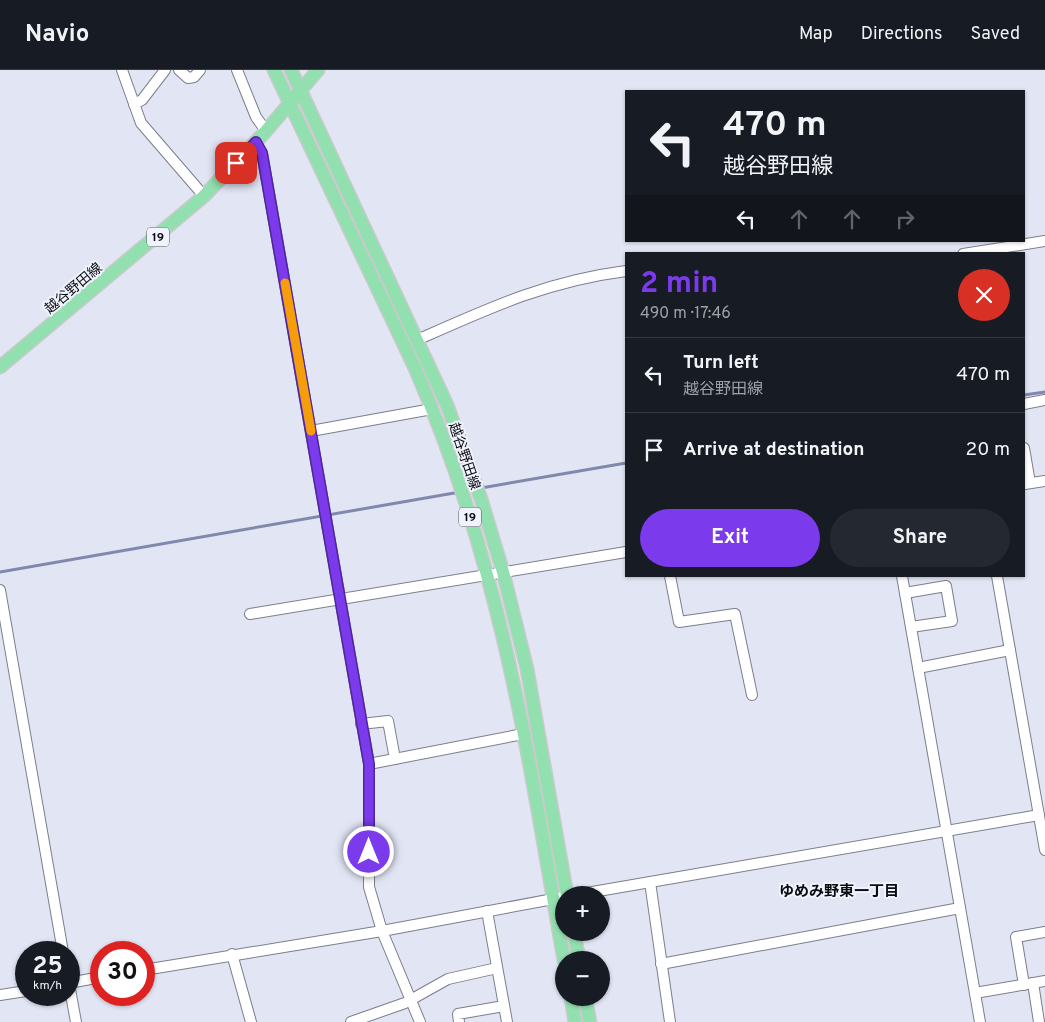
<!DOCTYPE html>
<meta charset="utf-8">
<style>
:root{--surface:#171b24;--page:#242831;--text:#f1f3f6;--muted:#9ea1a6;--line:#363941;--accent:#7c3aed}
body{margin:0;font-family:Overpass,"Noto Sans JP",sans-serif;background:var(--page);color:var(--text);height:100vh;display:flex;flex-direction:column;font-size:19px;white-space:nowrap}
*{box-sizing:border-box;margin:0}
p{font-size:16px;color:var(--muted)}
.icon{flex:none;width:28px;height:28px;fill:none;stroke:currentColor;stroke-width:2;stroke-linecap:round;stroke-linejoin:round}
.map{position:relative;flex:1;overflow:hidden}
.drawer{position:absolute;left:625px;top:182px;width:400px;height:325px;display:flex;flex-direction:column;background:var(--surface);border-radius:0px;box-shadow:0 1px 4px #0004}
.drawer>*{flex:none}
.top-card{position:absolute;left:625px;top:20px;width:400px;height:152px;border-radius:0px;box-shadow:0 1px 4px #0004;background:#171b24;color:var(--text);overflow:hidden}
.controls{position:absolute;left:555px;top:816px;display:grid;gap:10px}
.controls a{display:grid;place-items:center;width:55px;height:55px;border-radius:50%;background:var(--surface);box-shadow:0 1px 4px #0004;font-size:25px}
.speed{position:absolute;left:15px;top:871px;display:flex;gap:10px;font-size:25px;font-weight:700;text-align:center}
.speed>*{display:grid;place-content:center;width:65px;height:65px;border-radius:50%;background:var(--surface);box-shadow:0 1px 4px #0004;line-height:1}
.speed small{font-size:12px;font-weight:400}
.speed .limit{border:8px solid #d22;background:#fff;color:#111}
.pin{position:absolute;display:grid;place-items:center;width:42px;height:42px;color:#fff;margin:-21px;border-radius:10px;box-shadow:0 2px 8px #0006}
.me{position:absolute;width:55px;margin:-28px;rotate:0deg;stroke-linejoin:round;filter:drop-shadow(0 0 4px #0008)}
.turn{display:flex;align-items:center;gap:18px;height:105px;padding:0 15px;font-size:22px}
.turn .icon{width:65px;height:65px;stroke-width:2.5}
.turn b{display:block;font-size:35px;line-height:42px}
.lanes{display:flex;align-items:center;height:48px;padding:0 15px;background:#0003;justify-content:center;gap:25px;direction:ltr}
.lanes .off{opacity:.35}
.round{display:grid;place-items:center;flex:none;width:52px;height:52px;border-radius:26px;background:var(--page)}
.headline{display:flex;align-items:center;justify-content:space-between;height:85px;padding:0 15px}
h1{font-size:30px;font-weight:700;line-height:38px;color:var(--accent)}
.action{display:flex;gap:10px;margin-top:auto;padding:10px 15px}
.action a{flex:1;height:58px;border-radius:30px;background:var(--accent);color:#fff;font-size:20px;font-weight:700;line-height:58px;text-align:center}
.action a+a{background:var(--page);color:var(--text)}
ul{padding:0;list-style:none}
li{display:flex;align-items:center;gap:15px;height:75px;padding:0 15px;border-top:1px solid var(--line)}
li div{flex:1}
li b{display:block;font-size:19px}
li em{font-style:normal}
header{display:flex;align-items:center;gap:30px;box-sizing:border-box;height:70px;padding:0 25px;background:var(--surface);border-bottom:1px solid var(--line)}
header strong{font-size:24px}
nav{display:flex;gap:28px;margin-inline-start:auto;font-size:18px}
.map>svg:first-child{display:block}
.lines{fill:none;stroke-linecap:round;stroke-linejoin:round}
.stream{stroke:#8188ae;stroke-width:3}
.minor-casing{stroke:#7c7e8c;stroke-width:12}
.major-casing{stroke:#c9caca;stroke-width:15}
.minor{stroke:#fff;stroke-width:10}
.major{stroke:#92e0af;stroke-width:12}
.route-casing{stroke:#51269a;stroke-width:12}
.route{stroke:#7c3aed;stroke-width:9}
.slow{stroke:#f59e0b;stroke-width:9}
.labels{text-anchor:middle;stroke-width:4;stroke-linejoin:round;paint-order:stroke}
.shield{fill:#f0f3fe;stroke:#505157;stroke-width:1}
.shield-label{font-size:12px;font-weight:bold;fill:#0b0c10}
.street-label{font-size:14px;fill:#0b0c10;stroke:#f0f3fe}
.neighbourhood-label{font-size:15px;font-weight:bold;fill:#0b0c10;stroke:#f0f3fe}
</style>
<header>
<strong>Navio</strong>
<nav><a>Map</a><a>Directions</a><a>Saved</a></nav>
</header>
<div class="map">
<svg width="1045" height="952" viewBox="0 0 1045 952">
<rect width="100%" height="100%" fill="#e2e5f4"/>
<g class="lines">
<!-- stream -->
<g class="stream">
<path d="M1024,325L1045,322"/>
<path d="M481,418L626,393"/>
<path d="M0,502L460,422"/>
</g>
<!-- minor casing -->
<g class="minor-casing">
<g id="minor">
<path d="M122,0L141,53L204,126"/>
<path d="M179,0L188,8L194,7L200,0"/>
<path d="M237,0L256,47L266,61"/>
<path d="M134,34L142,30L165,0"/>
<path d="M255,72L262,83L369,694V817L382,861L420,952"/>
<path d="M963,184L1045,171"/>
<path d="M417,270C489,238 547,211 626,201"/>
<path d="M1024,334L1045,330"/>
<path d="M311,361L432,339"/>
<path d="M1024,378L1030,413"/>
<path d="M1025,414L1045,411"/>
<path d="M670,506L679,552L735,544L752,625"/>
<path d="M902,506L980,952"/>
<path d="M997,506L1045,780"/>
<path d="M0,520L63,882"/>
<path d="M905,523L946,516L952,551L911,557"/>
<path d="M250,544L626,482"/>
<path d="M918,598L1010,580"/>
<path d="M361,654L388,651L395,689"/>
<path d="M369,694L523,664"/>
<path d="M650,812L670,952"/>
<path d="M575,825L1039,745"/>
<path d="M487,841L507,952"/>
<path d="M232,884L251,952"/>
<path d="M661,894L960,838"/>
<path d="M144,900L382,861L564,827"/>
<path d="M69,913L101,907"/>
<path d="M1033,913L1039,952"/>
<path d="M69,914L76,952"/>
<path d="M1024,915L1016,867L1045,862"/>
<path d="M975,923L1045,911"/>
<path d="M0,925L26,921"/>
<path d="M351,952L405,933L448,909L497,898"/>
<path d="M459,952L458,944L504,936"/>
</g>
</g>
<!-- major casing -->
<g class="major-casing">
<g id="major">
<path d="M274,0L415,298C444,365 468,434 487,505C522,631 541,761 564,890"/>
<path d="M291,0L447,335L481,429L503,502L527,599L567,825"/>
<path d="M0,297L204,126L266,61L318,0"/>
<path d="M574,862L579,890"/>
<path d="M571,928L575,952"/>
<path d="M585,928L590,952"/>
</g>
</g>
<!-- minor -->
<use href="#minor" class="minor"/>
<!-- major -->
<use href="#major" class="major"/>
</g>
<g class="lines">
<!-- route casing -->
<g class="route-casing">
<path id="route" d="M236,93L256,72L262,83L369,694V782"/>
</g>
<!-- route -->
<use href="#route" class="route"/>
<!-- slow -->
<path class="slow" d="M285,213L311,361"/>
</g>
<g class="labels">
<!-- shield labels -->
<g class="shield">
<rect x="147" y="157.5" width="22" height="19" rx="4"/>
<rect x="459" y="437.5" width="22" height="19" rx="4"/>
</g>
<g class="shield-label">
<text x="158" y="171">19</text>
<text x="470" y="451">19</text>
</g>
<!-- street labels -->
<g class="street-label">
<text transform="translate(73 218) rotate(-40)" y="5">越谷野田線</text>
<text transform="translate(465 386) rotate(71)" y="5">越谷野田線</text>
</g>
<!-- neighbourhood labels -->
<g class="neighbourhood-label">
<text x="839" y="826">ゆめみ野東一丁目</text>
</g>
</g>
</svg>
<div class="controls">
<a>+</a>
<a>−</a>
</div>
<div class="speed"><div>25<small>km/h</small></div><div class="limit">30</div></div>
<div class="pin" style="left:236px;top:93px;background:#d93025"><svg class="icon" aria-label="arrive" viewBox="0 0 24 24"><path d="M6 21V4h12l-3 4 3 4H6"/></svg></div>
<svg class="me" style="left:369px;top:782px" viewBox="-20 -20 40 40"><circle r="17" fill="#7c3aed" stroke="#fff" stroke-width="3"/><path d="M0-11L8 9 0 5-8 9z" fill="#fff"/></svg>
<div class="top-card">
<div class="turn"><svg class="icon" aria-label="left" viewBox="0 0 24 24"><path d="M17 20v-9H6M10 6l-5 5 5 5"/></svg><div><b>470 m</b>越谷野田線</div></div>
<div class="lanes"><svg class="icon" aria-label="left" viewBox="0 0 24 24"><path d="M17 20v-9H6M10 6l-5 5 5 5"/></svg><svg class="icon off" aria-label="ahead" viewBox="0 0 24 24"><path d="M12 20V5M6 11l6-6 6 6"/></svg><svg class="icon off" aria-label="ahead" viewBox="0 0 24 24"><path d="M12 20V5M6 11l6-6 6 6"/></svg><svg class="icon off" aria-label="right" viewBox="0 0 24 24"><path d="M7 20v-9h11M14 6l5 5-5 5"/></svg></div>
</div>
<section class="drawer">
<div class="headline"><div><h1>2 min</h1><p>490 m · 17:46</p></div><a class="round" style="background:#d93025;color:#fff"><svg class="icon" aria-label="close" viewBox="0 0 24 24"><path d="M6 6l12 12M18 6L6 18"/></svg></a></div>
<ul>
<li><svg class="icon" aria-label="left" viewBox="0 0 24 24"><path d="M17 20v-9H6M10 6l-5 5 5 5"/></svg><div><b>Turn left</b><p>越谷野田線</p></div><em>470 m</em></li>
<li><svg class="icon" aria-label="arrive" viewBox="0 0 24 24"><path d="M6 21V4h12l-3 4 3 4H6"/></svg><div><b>Arrive at destination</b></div><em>20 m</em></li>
</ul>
<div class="action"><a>Exit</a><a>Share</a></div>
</section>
</div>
